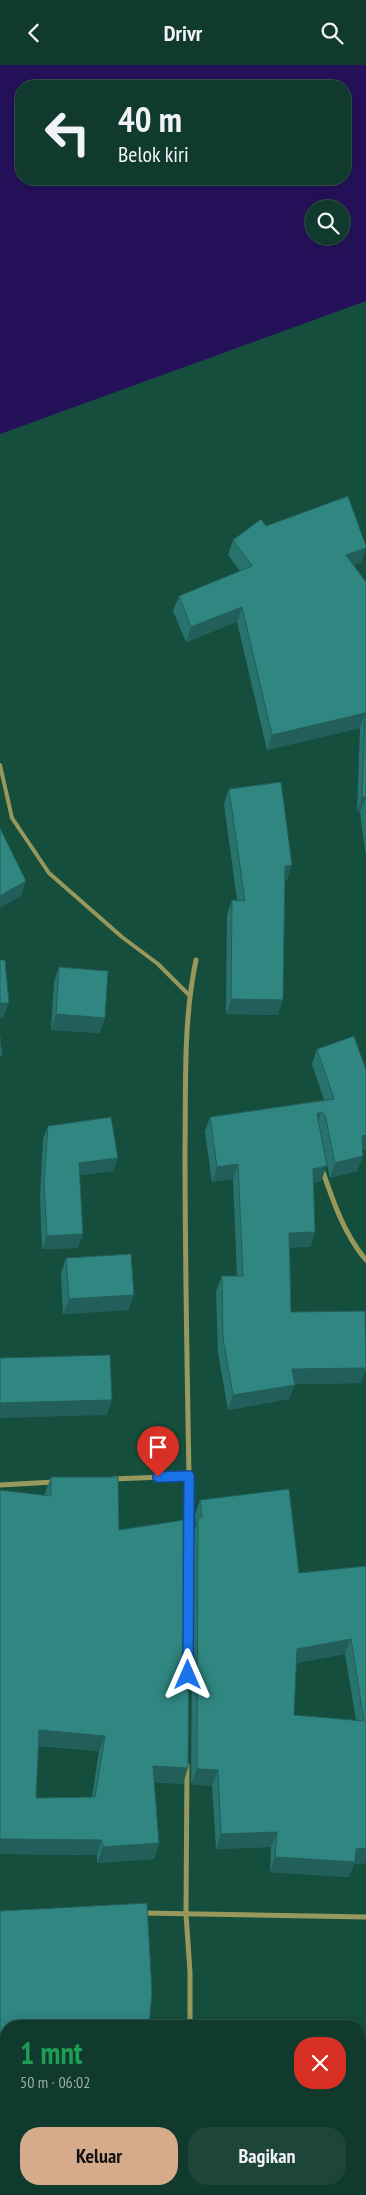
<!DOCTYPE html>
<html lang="id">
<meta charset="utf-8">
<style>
:root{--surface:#103a2d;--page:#1e4539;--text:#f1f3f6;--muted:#9cadaa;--line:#305449;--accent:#d6ab8b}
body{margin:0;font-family:"PT Sans Narrow",sans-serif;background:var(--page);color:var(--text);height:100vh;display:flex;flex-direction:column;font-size:19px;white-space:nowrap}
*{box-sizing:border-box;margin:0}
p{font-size:16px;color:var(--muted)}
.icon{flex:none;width:28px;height:28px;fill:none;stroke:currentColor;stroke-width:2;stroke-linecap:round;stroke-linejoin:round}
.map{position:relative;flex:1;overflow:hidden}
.sheet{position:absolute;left:0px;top:1955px;width:366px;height:175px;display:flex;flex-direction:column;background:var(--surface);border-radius:20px 20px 0 0;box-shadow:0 2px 12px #0003,0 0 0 1px var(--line)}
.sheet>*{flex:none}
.guide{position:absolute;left:15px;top:15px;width:336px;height:105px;border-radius:20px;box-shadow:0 2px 12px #0003,0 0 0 1px var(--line);background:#103a2d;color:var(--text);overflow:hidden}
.fabs{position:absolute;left:305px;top:135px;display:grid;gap:10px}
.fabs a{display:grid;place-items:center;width:45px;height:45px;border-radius:50%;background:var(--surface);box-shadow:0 2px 12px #0003,0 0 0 1px var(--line);font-size:25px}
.pin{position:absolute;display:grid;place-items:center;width:42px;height:42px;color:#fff;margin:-51px -21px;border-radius:50% 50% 50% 0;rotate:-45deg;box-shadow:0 0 5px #0007}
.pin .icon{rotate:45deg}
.me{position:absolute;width:55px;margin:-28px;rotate:0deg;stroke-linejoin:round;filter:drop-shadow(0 0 4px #0008)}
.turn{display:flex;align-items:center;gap:18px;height:105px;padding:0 20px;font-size:22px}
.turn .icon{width:65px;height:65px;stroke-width:2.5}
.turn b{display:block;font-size:35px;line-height:42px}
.round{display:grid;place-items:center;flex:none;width:52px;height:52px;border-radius:20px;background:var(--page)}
.headline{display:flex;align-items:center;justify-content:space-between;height:85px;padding:0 20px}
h1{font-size:30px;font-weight:600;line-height:38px;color:#1e9e55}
.primary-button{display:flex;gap:10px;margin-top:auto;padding:10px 20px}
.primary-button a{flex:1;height:58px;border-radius:20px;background:var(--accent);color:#111;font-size:20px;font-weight:600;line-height:58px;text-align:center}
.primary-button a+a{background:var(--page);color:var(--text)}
header{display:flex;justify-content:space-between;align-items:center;height:65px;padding:0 20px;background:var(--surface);font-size:22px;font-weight:600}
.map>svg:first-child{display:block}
.water{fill:#251159;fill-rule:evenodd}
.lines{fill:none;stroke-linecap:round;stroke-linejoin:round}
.lane{stroke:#98985c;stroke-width:4}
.street{stroke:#98985c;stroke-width:5}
.wall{fill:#29736e;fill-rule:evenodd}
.shaded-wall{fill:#225e5a}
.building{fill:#308680;stroke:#225e5a;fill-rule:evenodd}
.route-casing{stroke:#114b97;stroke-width:12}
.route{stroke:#1a73e8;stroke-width:9}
</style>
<header><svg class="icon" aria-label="back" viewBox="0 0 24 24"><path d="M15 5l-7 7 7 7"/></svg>Drivr<svg class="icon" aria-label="search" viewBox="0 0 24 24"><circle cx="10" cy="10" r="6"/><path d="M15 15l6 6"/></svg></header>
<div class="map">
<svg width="366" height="2130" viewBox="0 0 366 2130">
<rect width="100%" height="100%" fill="#154e3c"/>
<!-- water -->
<path class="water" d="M0,0H366V236L0,369ZM21,21H345V114H21ZM314,144H341V171H314Z"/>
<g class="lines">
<!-- lane -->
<path class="lane" d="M0,700L12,753L49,808L122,872L158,899L189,930"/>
<!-- street -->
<g class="street">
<path d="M322,1104C333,1136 344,1169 366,1195"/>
<path d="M189,1411C187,1302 185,1193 185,1084C186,1021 183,957 196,895"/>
<path d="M113,1414L189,1411L188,1459"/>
<path d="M0,1420L54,1417"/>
<path d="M187,1700L186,1849L190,1907V1961"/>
<path d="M143,1848L366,1852"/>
<path d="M189,2130V2124"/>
</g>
</g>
<!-- wall -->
<g class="wall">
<path d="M266,461L361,498L354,500L366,517V792L360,747H357L360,663L267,685L237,557L186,577L173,546L179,531L240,506L228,490L233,475Z"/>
<path d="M229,724L287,815H285L278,950L226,949L227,850L232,835H237L224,739Z"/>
<path d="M59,902L100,968L51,965L54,917Z"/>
<path d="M317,984L366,1085H362L363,1091L357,1106L330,1113L325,1090L321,1116L314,1118L315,1167L310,1182H290L291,1247L365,1246L366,1304L361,1318L295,1319L289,1334L228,1345L218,1288L216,1226L222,1211H237L233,1114L212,1117L205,1067L210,1052L324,1035L312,999Z"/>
<path d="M48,1061L118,1093L113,1106L80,1110L78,1183L42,1184L40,1131L43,1074Z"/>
<path d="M66,1193L134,1230L128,1245L63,1249L61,1208Z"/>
<path d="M51,1412L119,1465L183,1719L154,1717L159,1778L154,1794L97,1798V1790L0,1789L45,1428ZM39,1681L99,1686L92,1732L36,1733Z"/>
<path d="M200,1435L299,1508L366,1501V1798L354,1799L349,1812L270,1807L271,1782L216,1784L212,1721L191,1719L193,1468L196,1460L195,1450ZM345,1589L356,1655L294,1650L296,1598Z"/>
<path d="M259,2124H310V2130H258Z"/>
</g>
<!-- shaded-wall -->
<g class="shaded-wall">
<path d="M366,483L361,498L341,505L346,490Z"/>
<path d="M242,542L237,557L186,577L191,562Z"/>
<path d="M365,648L360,663L267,685L272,670Z"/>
<path d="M362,732H366L360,747H357Z"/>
<path d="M292,800L287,815L280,816L285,801Z"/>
<path d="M26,816L21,831L0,843V831Z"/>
<path d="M231,934L283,935L278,950L226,949Z"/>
<path d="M0,938H9L3,953H0Z"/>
<path d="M56,949L105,953L100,968L51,965Z"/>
<path d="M321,1047L316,1062L317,1049Z"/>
<path d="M366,1070V1085L357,1086L362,1071Z"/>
<path d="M363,1091L357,1106L330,1113L335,1098Z"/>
<path d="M118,1093L113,1106L75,1111L79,1098Z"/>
<path d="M238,1099L233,1114L212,1117L217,1102Z"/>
<path d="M327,1101L321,1116L308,1119L313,1104Z"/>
<path d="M315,1167L310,1182L284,1183L289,1168Z"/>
<path d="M83,1169L78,1183L42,1184L47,1171Z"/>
<path d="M134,1230L128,1245L63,1249L69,1234Z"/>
<path d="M366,1303L361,1318L287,1319L292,1304Z"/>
<path d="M295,1320L289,1334L228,1345L233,1330Z"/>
<path d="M112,1335L107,1350L0,1353V1338Z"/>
<path d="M351,1574L345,1589L291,1599L297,1584Z"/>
<path d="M39,1665L105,1671L99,1686L34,1680Z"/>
<path d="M153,1701L188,1703L183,1719L148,1716Z"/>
<path d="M197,1704L218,1705L212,1721L191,1719Z"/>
<path d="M277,1767L271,1782L216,1784L221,1769Z"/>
<path d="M0,1774L102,1775L97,1790L0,1789Z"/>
<path d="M159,1778L154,1794L97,1798L103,1782Z"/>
<path d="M366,1783V1798L354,1799L349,1812L270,1807L275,1792Z"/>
<rect x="0" y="2081" width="6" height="15"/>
<rect x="360" y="2082" width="6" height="15"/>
</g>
<!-- building -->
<g class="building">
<path d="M348,431L366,481V483L346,490L366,517V735V732H362L365,648L272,670L242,542L191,562L179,531L252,501L233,475L261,454L266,461Z"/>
<path d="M281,717L292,800L285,801L283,935L231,934L232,835L245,836L229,724Z"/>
<path d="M0,763L26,816L0,831Z"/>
<path d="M0,895H5L9,938H0Z"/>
<path d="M59,902L108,906L105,953L56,949Z"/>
<path d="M354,971L366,1005V1070L362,1071L363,1091L335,1098L325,1050L321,1047L317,1049L327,1101L313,1104L315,1167L289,1168L291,1247L365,1246L366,1303L292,1304L295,1320L233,1330L223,1273L222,1211H243L238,1099L217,1102L210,1052L334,1034L317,984Z"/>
<path d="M0,972L2,991H0Z"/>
<path d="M111,1052L118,1093L79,1098L83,1169L47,1171L44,1118L48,1061Z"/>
<path d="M131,1189L134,1230L69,1234L66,1193Z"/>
<path d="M110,1290L112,1335L0,1338V1293Z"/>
<path d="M51,1412H118L119,1465L190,1454L188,1703L153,1701L159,1778L103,1782L102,1775L0,1774V1425L51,1431ZM39,1665L105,1671L95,1732L36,1733Z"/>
<path d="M289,1424L299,1508L366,1501V1783L356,1784L355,1797L275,1792L277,1767L221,1769L218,1705L197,1704L198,1453L202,1452L200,1435ZM351,1574L364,1656L294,1650L297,1584Z"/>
<path d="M147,1838L152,1927L149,1961H6V2081H0V1846Z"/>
<rect x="360" y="2021" width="6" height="61"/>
<path d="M0,2090L6,2091V2124H180L179,2130H0Z"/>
<rect x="263" y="2124" width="47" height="6"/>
</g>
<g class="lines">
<!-- route casing -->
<g class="route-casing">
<path id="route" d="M158,1412L189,1411L188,1610"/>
</g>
<!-- route -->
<use href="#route" class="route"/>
</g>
</svg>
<div class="fabs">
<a><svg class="icon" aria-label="search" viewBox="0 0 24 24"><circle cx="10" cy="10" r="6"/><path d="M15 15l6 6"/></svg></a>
</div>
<div class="pin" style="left:158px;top:1412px;background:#d93025"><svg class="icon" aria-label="arrive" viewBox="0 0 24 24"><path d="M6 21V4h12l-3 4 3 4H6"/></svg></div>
<svg class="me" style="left:188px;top:1610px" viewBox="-20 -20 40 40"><path d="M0-17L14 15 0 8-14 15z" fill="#1a73e8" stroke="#fff" stroke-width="4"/></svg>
<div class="guide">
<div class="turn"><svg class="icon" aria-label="left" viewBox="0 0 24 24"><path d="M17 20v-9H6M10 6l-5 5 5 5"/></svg><div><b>40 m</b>Belok kiri</div></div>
</div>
<section class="sheet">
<div class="headline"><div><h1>1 mnt</h1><p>50 m · 06:02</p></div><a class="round" style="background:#d93025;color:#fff"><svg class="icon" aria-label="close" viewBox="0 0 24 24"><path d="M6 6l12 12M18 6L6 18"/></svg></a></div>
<div class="primary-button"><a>Keluar</a><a>Bagikan</a></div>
</section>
</div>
